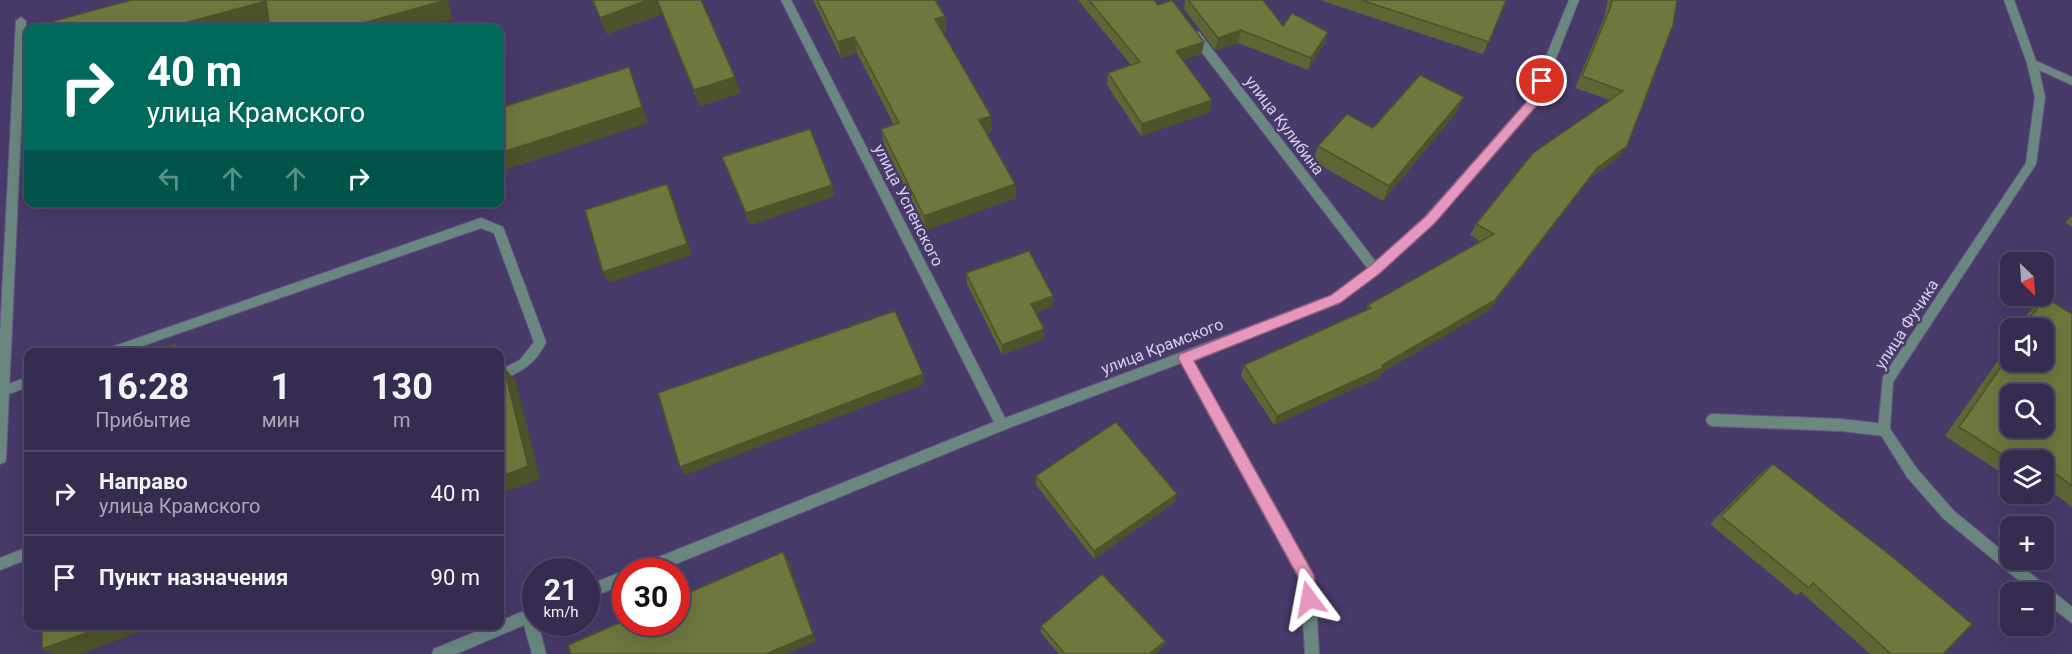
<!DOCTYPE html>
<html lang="ru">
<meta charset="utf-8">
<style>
:root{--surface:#362c4f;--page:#3d3456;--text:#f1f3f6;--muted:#aaa7b7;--line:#504866}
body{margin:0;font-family:Roboto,sans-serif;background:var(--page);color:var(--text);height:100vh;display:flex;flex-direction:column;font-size:22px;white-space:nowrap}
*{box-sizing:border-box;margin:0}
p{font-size:20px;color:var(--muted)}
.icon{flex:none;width:33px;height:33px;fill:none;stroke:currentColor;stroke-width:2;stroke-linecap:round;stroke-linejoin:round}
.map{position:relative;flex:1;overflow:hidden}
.drawer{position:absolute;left:24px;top:348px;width:480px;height:282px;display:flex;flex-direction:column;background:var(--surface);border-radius:12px;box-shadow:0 6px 24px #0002,0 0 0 2px var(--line)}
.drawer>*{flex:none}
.banner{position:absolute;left:24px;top:24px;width:480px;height:183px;border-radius:12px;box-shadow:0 6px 24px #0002,0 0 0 2px var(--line);background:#00695c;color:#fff;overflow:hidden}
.needle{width:39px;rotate:155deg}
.tools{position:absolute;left:2000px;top:252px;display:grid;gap:12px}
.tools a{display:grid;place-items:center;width:54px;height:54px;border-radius:12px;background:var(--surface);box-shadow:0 6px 24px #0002,0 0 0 2px var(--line);font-size:30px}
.speed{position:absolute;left:522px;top:558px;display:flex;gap:12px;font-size:30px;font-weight:700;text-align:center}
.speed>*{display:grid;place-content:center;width:78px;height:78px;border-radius:50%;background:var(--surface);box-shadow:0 6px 24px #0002,0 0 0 2px var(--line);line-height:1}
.speed small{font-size:15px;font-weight:400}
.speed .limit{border:9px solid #d22;background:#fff;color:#111}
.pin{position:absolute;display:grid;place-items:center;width:51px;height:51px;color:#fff;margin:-26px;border:3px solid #fff;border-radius:50%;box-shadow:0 2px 6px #0007}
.me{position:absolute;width:66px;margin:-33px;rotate:347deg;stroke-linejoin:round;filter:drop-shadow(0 0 4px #0008)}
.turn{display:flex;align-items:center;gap:21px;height:126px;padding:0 24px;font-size:27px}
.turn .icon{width:78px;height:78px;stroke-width:2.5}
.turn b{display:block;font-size:42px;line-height:51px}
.lanes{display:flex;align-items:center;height:57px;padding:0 24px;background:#0003;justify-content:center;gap:30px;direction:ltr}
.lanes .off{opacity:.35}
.eta{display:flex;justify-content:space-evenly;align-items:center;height:102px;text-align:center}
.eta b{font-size:36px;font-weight:700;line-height:42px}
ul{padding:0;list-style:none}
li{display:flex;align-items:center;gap:18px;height:84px;padding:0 24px;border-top:2px solid var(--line)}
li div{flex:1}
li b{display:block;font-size:22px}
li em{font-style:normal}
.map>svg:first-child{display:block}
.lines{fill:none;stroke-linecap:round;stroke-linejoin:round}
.service-casing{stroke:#645883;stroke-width:2}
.minor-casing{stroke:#645883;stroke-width:2}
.service{fill:#6a8880;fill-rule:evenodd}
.minor{fill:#6a8880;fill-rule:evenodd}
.wall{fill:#5f6635}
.shaded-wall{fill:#4d532b}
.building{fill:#6e773e;stroke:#4d532b;stroke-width:1.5;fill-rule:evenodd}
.route{fill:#e797bd;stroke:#96627b;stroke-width:1.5}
.labels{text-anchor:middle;stroke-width:5;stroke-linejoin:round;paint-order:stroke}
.street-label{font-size:16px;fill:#d5cfec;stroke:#483a69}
</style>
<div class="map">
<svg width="2072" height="654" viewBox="0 0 2072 654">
<rect width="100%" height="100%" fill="#483a69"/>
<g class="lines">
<!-- service casing -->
<g class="service-casing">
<g id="service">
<path d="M481,218L503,227L546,342C535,364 522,372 500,380V370L520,360L534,342L494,233L481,228L125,352H106L108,348L112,347Z"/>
<path d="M28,377V387L0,397V387Z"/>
<path d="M1712,414L1841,419L1884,424L1888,426L1890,430L1888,434L1884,436L1841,431L1712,426L1708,424L1706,420L1708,416Z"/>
<path d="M28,547V559L0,570V558Z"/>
</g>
</g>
<!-- minor casing -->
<g class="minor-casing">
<g id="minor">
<path d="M781,0H791L1005,418L1332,296L1368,269L1191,38V32H1199L1376,262L1426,216L1529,99L1569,0H1579L1538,104L1434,222L1379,273L1340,302L1192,359L1313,576L1315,581L1319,654H1305L1301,582L1181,363L1006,429L656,572H632L634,567L994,422Z"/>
<path d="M2004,0H2014L2036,61L2072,77V85L2039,70L2045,97L2036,164L1893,382L1890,429L1917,469L1954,511L2010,557V560H2014L2072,607V623L2043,601V592H2033L1944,519L1907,477L1878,430L1883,377L2026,163L2035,97L2027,63Z"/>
<path d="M21,17L26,21L6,458L5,462L0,464V333L16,21Z"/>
<path d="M626,570L629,572H626V584L586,599V586Z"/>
<path d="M536,606V622H538L546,654H532L524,625L456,654H432L434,649L490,626H500V621Z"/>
</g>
</g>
<!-- service -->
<use href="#service" class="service"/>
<!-- minor -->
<use href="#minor" class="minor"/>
</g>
<!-- wall -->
<g class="wall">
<path d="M593,0H701L735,77L740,93L700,106L662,14L607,34Z"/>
<path d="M813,0H935L945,16L946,32H943L992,131L986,133L1015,184L1016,198L926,230L884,144L881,129L894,125L857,53L841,58Z"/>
<path d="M1078,0H1154L1202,54L1183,60L1210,112L1141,136L1107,85L1108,73L1131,65Z"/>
<path d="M1185,0H1263L1283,26L1328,32L1324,44L1308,70L1238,43L1215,50L1184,9Z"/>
<path d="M1320,0H1506L1483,54Z"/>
<path d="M1608,0H1677L1619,157L1589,179L1489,310L1381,373L1378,378L1274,425L1241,375L1244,365L1366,311L1368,305L1481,242L1470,235L1476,224L1610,100L1575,88L1604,18Z"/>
<path d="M1464,97L1456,113L1383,201L1313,161L1318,146L1373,128Z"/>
<path d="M722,157L832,185L835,196L750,225Z"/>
<path d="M2072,216V227L2065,222Z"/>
<path d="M966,273L1053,296V306L1036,313L1044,329V339L1002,355L967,284Z"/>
<path d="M2046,298L2072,314V507L2043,485V460H2010V473L2005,475L1945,436L2006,349L2001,346L2010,335V362L2043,328H2016L2032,309Z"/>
<path d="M1773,464L1943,654H1870L1801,592L1796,595L1710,524L1761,473Z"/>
<path d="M1036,476L1175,502L1094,559L1036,485Z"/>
<path d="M1041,626L1165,641L1163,647L1155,654H1059L1041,633Z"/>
</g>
<!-- shaded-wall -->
<g class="shaded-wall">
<path d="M443,0H448L453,19L421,28H350L349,27Z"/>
<path d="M648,0H657L662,14L607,34L600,18Z"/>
<path d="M266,1L280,19L247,28H166Z"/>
<path d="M945,16L946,32L937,35L935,19Z"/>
<path d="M1241,30L1238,43L1215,50L1218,38Z"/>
<path d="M1328,32L1324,44L1308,70L1311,58Z"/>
<path d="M854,37L857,53L841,58L838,42Z"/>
<path d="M1204,42L1202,54L1175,63L1176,51Z"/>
<path d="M629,67L635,83L648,123L504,170L500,164V153Z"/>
<path d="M735,77L740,93L700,106L694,90Z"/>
<path d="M1464,97L1456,113L1383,201L1389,186Z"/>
<path d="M1212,100L1210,112L1141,136L1142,124Z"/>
<path d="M991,116L992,131L980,135L979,120Z"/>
<path d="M1627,146L1619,157L1589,179L1489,310L1381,373L1378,378L1274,425L1277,416L1382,365L1597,168Z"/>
<path d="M667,184L672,195L692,255L609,283L603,272Z"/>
<path d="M1015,184L1016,198L926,230L924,216Z"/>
<path d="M832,185L835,196L750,225L746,213Z"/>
<path d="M1053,296V306L1031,315V304Z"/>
<path d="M1044,329V339L1002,355V345Z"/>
<path d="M175,344L186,352H176Z"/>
<path d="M504,367L516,381L540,479L500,494Z"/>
<path d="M923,374L925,384L685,475L680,467Z"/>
<path d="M1177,494L1175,502L1094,559V551Z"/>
<path d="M783,552L788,560L816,641L786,654H766Z"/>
<path d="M105,626H155L80,654H54L42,649Z"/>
<path d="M1165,641L1163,647L1155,654H1149Z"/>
</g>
<!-- building -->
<g class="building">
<path d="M132,0H443V1L349,27L350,28H270L266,1L166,28H54V21Z"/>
<path d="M593,0H648L600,18Z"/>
<path d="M657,0H701L735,77L694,90Z"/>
<path d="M817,0H935L945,16L935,19L991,116L979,120L1015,184L924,216L881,129L899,123L854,37L838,42Z"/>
<path d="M1089,0H1154L1158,5L1172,0L1204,42L1176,51L1212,100L1142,124L1108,73L1140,62Z"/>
<path d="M1188,0H1263L1283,26L1292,13L1328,32L1311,58L1241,30L1218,38Z"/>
<path d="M1361,0H1506L1489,42Z"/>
<path d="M1612,0H1677L1673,25L1627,146L1597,168L1495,300L1382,365L1383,368L1277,416L1244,365L1371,308L1368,305L1494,234L1476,224L1533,153L1623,91L1582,76L1611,6Z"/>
<path d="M629,67L642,107L500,153V108Z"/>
<path d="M1420,75L1464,97L1389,186L1318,146L1347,114L1373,128Z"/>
<path d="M810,129L832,185L746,213L722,157Z"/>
<path d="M667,184L687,244L603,272L585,210Z"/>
<path d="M1029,251L1053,296L1031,304L1044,329L1002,345L966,273Z"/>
<path d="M2046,298L2072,314V486L2043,464V460H2038L2029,453L2025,460H2011L1959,427L2010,354V362H2043V328H2021ZM2010,394H2043V428H2010Z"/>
<path d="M895,311L923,374L680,467L658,393Z"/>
<path d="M175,344L176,352H150Z"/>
<path d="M504,367L528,466L500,477V368Z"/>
<path d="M1116,422L1177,494L1094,551L1036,476Z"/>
<path d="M1773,464L1895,559L1972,624L1943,654H1891L1813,583L1809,588L1721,516Z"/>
<path d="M783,552L813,634L766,654H571L568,645L626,620V622H676V598Z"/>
<path d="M1102,574L1165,641L1149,654H1065L1041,626Z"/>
<path d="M42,626H105L42,649Z"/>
</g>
<!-- route -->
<path class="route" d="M1542,76L1548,81L1538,104L1435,223L1379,274L1340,303L1194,361L1314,575L1317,599L1315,604L1309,607L1304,604L1301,582L1178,358L1180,354L1331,295L1370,266L1426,216L1529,99L1538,77Z"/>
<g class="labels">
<!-- street labels -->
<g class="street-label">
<text transform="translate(1285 125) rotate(53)" y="6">улица Кулибина</text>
<text transform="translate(909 205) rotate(63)" y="6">улица Успенского</text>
<text transform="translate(1906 324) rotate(-57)" y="6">улица Фучика</text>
<text transform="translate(1162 346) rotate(-21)" y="6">улица Крамского</text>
</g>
</g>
</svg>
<div class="tools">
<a><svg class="needle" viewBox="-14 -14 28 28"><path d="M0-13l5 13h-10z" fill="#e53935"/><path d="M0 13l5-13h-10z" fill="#aaa7b7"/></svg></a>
<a><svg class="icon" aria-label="sound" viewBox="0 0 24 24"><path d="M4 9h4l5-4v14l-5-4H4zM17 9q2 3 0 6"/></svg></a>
<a><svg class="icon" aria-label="search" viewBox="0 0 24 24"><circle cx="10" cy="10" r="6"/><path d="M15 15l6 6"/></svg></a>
<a><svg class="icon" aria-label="layers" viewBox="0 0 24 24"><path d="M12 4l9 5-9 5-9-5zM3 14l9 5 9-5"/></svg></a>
<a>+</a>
<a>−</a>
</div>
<div class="speed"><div>21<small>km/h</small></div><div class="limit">30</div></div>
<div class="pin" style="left:1542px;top:81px;background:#d93025"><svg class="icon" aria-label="arrive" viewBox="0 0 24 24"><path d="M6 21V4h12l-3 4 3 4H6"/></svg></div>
<svg class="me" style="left:1309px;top:599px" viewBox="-20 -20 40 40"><path d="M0-17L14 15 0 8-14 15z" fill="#e797bd" stroke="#fff" stroke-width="4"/></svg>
<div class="banner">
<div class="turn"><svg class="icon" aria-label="right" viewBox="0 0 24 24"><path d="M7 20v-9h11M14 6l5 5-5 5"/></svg><div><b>40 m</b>улица Крамского</div></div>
<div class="lanes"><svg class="icon off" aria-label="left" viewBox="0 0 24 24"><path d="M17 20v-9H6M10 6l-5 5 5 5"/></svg><svg class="icon off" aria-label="ahead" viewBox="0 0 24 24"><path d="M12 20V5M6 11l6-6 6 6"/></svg><svg class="icon off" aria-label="ahead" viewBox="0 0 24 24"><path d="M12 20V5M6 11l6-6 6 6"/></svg><svg class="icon" aria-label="right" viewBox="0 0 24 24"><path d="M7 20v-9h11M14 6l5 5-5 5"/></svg></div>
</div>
<section class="drawer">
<div class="eta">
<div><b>16:28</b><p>Прибытие</p></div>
<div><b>1</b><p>мин</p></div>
<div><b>130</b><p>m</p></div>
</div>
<ul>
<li><svg class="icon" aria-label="right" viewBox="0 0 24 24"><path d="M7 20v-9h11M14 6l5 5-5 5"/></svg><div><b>Направо</b><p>улица Крамского</p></div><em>40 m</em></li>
<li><svg class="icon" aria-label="arrive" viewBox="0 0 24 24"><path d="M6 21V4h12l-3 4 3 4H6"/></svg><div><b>Пункт назначения</b></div><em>90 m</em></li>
</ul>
</section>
</div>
